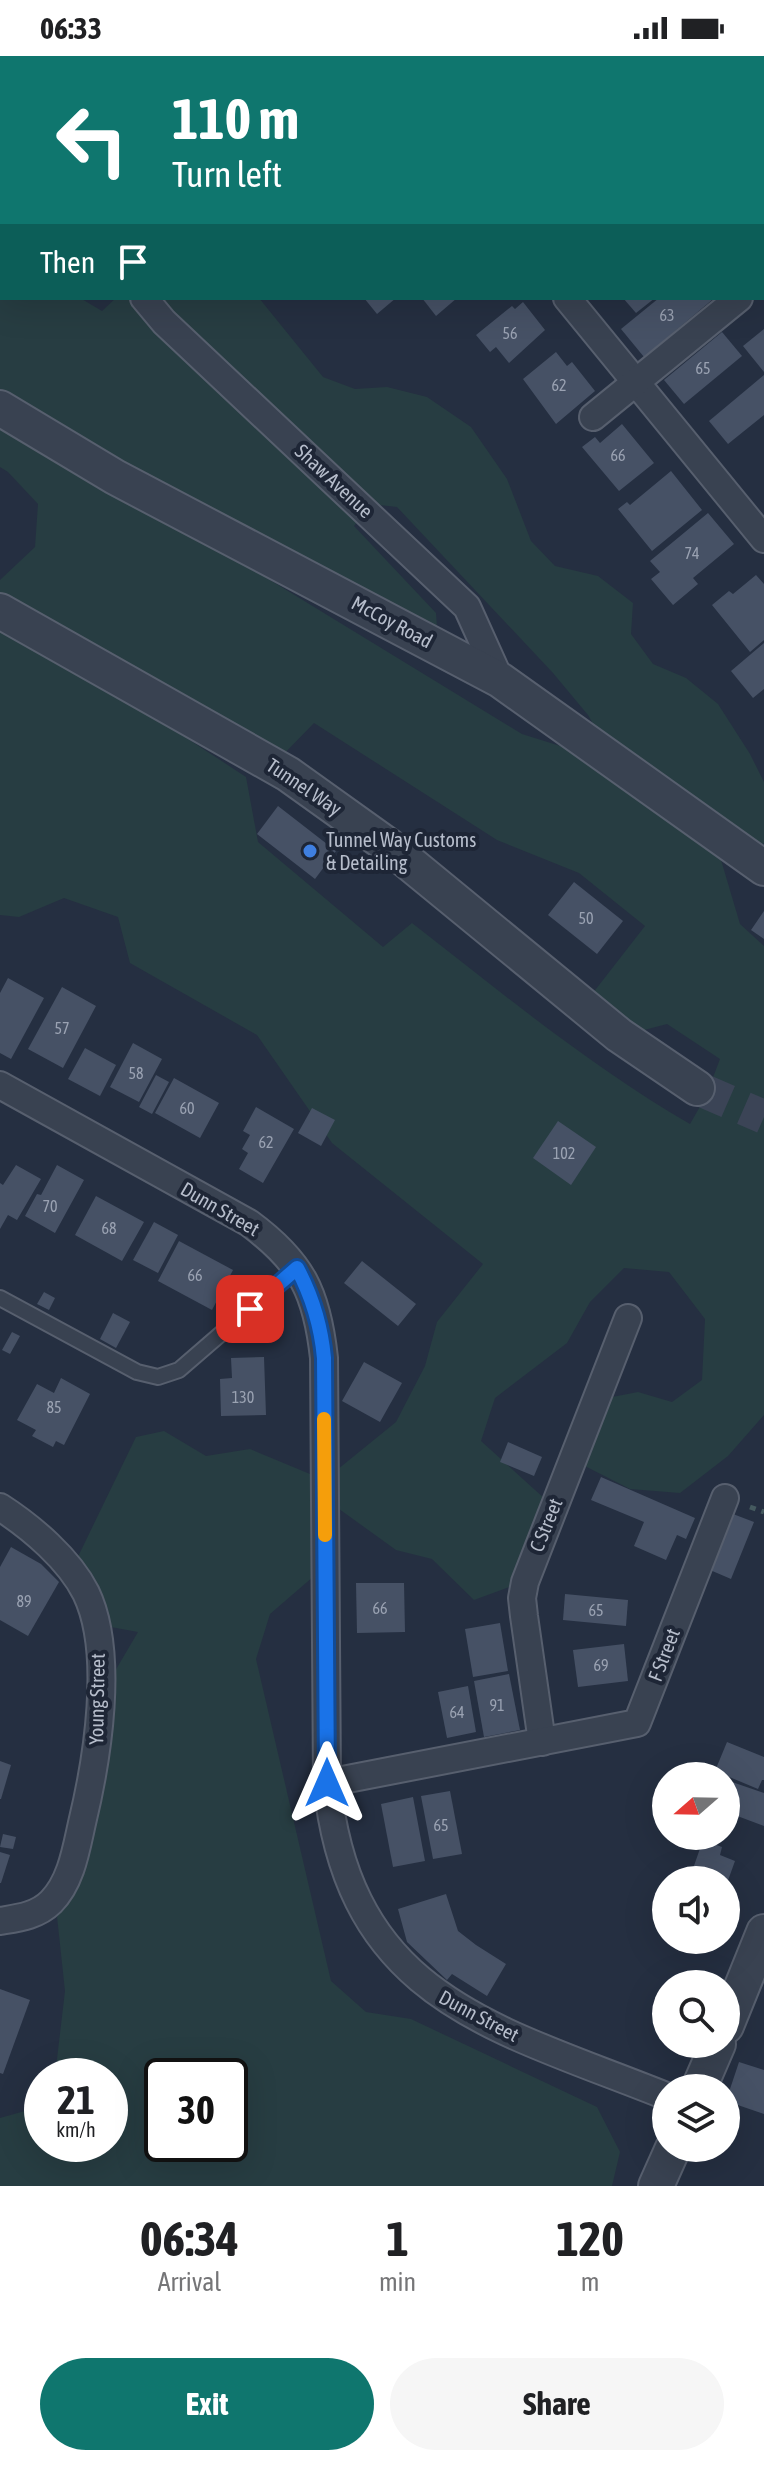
<!DOCTYPE html>
<style>
:root{--surface:#fff;--page:#f6f6f6;--text:#202124;--muted:#757577;--accent:#0f766e}
body{margin:0;font-family:"Asap Condensed",sans-serif;background:var(--page);color:var(--text);height:100vh;display:flex;flex-direction:column;font-size:30px;white-space:nowrap}
*{box-sizing:border-box;margin:0}
p{font-size:26px;color:var(--muted)}
.icon{flex:none;width:44px;height:44px;fill:none;stroke:currentColor;stroke-width:2;stroke-linecap:round;stroke-linejoin:round}
.map{position:relative;height:2130px;overflow:hidden}
.details{display:flex;flex-direction:column;background:var(--surface);flex:1}
.details>*{flex:none}
.guide{position:absolute;left:0px;top:0px;width:764px;height:244px;box-shadow:0 8px 32px #0002;background:#0f766e;color:#fff;overflow:hidden}
.needle{width:52px;rotate:250deg}
.tools{position:absolute;left:652px;top:1706px;display:grid;gap:16px}
.tools a{display:grid;place-items:center;width:88px;height:88px;border-radius:50%;background:var(--surface);box-shadow:0 8px 32px #0002;font-size:40px}
.speed{position:absolute;left:24px;top:2002px;display:flex;gap:16px;font-size:40px;font-weight:700;text-align:center}
.speed>*{display:grid;place-content:center;width:104px;height:104px;border-radius:50%;background:var(--surface);box-shadow:0 8px 32px #0002;line-height:1}
.speed small{font-size:20px;font-weight:400}
.speed .limit{border:4px solid #111;border-radius:12px;background:#fff;color:#111}
.pin{position:absolute;display:grid;place-items:center;width:68px;height:68px;color:#fff;margin:-34px;border-radius:16px;box-shadow:0 4px 12px #0006}
.me{position:absolute;width:88px;margin:-44px;rotate:0deg;stroke-linejoin:round;filter:drop-shadow(0 0 6px #0008)}
.turn{display:flex;align-items:center;gap:28px;height:168px;padding:0 40px;font-size:36px}
.turn .icon{width:104px;height:104px;stroke-width:2.5}
.turn b{display:block;font-size:56px;line-height:68px}
.then{display:flex;align-items:center;height:76px;padding:0 40px;background:#0003;gap:16px;font-size:30px}
.eta{display:flex;justify-content:space-evenly;align-items:center;height:136px;text-align:center}
.eta b{font-size:48px;font-weight:700;line-height:56px}
.action{display:flex;gap:16px;margin-top:auto;padding:16px 40px}
.action a{flex:1;height:92px;border-radius:48px;background:var(--accent);color:#fff;font-size:32px;font-weight:700;line-height:92px;text-align:center}
.action a+a{background:var(--page);color:var(--text)}
.status{display:flex;justify-content:space-between;align-items:center;height:56px;padding:0 40px;background:var(--surface);direction:ltr}
.status svg{height:22px;fill:currentColor}
.map>svg:first-child{display:block}
.green{fill:#273d42;fill-rule:evenodd}
.building{fill:#465165}
.lines{fill:none;stroke-linecap:round;stroke-linejoin:round}
.tertiary-tunnel{stroke:#3b4456;stroke-width:34;stroke-dasharray:34 17;stroke-linecap:butt}
.service-casing{stroke:#575f6e;stroke-width:18}
.minor-casing{stroke:#575f6e;stroke-width:30}
.tertiary-casing{stroke:#575f6e;stroke-width:38}
.path{stroke:#455a5f;stroke-width:5;stroke-dasharray:6 6;stroke-linecap:butt}
.service{stroke:#394251;stroke-width:14}
.minor{stroke:#394251;stroke-width:26}
.tertiary{stroke:#394251;stroke-width:34}
.route-casing{stroke:#114b97;stroke-width:20}
.route{stroke:#1a73e8;stroke-width:14}
.slow{stroke:#f59e0b;stroke-width:14}
.shop-dot{fill:#3f7fe0;stroke:#1e2636;stroke-width:3}
.labels{text-anchor:middle;stroke-width:8;stroke-linejoin:round;paint-order:stroke}
.number-label{font-size:16px;fill:#9aa2b2}
.street-label{font-size:20px;fill:#b6bdcb;stroke:#1e2636}
.poi-label{font-size:20px;fill:#b6bdcb;stroke:#1e2636;text-anchor:start}
</style>
<div class="status"><b>06:33</b><svg viewBox="0 0 49 12"><path d="M0 12V9h3v3zM5 12V6h3v6zM10 12V3h3v9zM15 12V0h3v12zM26 1h20v11H26zM47 4h2v5h-2z"/></svg></div>
<div class="map">
<svg width="764" height="2130" viewBox="0 0 764 2130">
<rect width="100%" height="100%" fill="#252f41"/>
<!-- green -->
<g class="green">
<path d="M0,143L2,242H80L102,255L116,242H259L323,321L355,333L387,331L427,341L471,371L507,423L531,485L555,510L598,520L633,547L631,578L653,608L686,622L718,648L750,698L764,726V787L758,792L610,697L588,659L553,617L397,451L371,448L354,470L436,557L438,584L0,353Z"/>
<path d="M0,359L522,678L608,705L716,787L740,868L764,890V1359L728,1400L680,1437L630,1433L577,1406L602,1343L638,1336L672,1346L702,1324L705,1263L669,1216L624,1212L590,1246L567,1287L495,1342L481,1385L545,1443L515,1529L474,1544L432,1503L396,1494L328,1445L327,1422L396,1366L425,1310L437,1266L483,1208L332,1087L257,979L130,907L118,861L64,842L19,861L0,859V575L11,567L246,721L258,786L383,891L412,867C502,937 590,1010 690,1068L706,1040L720,1003L667,968L629,978L589,942L645,870L579,817L497,784L314,667L278,704L0,544V524L35,491L38,448L8,416L0,411Z"/>
<path d="M164,1375L206,1400L250,1393L322,1423L321,1514L270,1558L256,1603L331,1925L366,1956L411,1963L597,2051L620,2096L612,2130H0V2062L32,2053L42,2039V2088H110V2020H55L65,1935L56,1851L108,1627L138,1576L100,1569L73,1511L136,1381ZM162,2020H230V2088H162Z"/>
</g>
<!-- building -->
<g class="building">
<path d="M364,242H396L377,258Z"/>
<path d="M422,242H457L436,260Z"/>
<path d="M623,242H655L636,257Z"/>
<path d="M659,242H710L712,244L644,301L621,273Z"/>
<path d="M523,246L545,274L509,307L496,291L490,296L476,279L512,250L515,253Z"/>
<path d="M764,273V316L743,290Z"/>
<path d="M722,276L742,300L684,348L664,324Z"/>
<path d="M556,296L567,310L572,306L595,335L556,368L523,323Z"/>
<path d="M764,319V359L728,388L709,365Z"/>
<path d="M622,368L654,407L619,435L582,391L595,381L600,387Z"/>
<path d="M671,415L702,454L652,495L618,453L627,446L630,449Z"/>
<path d="M708,457L734,488L693,522L698,528L673,549L651,523L660,516L650,505Z"/>
<path d="M756,519L764,528V584L750,596L712,549L729,535L733,538Z"/>
<path d="M764,587V633L753,642L731,615Z"/>
<path d="M278,750L336,795L315,823L257,778Z"/>
<path d="M574,826L623,865L597,898L548,859Z"/>
<path d="M764,855V883L751,874Z"/>
<path d="M8,922L44,942L11,1003L0,997V937Z"/>
<path d="M62,931L96,950L63,1012L28,993Z"/>
<path d="M133,987L162,1003L139,1046L110,1031Z"/>
<path d="M85,992L116,1009L100,1040L68,1023Z"/>
<path d="M156,1019L169,1026L152,1058L139,1051Z"/>
<path d="M174,1022L219,1047L200,1082L155,1057Z"/>
<path d="M256,1051L294,1073L263,1127L239,1113L248,1097L242,1093L250,1079L243,1075Z"/>
<path d="M312,1052L335,1064L321,1090L298,1077Z"/>
<path d="M558,1065L596,1091L571,1129L533,1102Z"/>
<path d="M16,1109L41,1123L17,1164L8,1159L0,1173V1127L3,1129Z"/>
<path d="M57,1109L84,1124L55,1177L25,1160L37,1138L41,1139Z"/>
<path d="M96,1140L144,1166L122,1205L75,1179Z"/>
<path d="M154,1166L178,1179L158,1217L133,1204Z"/>
<path d="M179,1185L233,1214L212,1254L158,1225Z"/>
<path d="M362,1205L416,1248L398,1270L344,1227Z"/>
<path d="M44,1236L55,1242L49,1254L37,1248Z"/>
<path d="M113,1257L130,1266L116,1292L100,1283Z"/>
<path d="M12,1276L20,1280L10,1298L2,1294Z"/>
<path d="M264,1301L266,1359L221,1360L220,1323L232,1322L231,1302Z"/>
<path d="M364,1306L402,1327L380,1366L342,1345Z"/>
<path d="M61,1322L90,1338L64,1389L56,1385L53,1391L32,1380L36,1374L17,1364L37,1328L54,1337Z"/>
<path d="M508,1386L542,1401L534,1420L500,1406Z"/>
<path d="M601,1421L695,1462L686,1483L677,1479L666,1504L634,1490L644,1466L591,1444Z"/>
<path d="M733,1458L754,1466L731,1523L710,1514Z"/>
<path d="M11,1491L41,1508L59,1526L28,1580L0,1564V1511Z"/>
<path d="M356,1527H404L405,1576L357,1577Z"/>
<path d="M565,1538L628,1544L626,1570L563,1564Z"/>
<path d="M500,1567L508,1615L473,1621L465,1573Z"/>
<path d="M624,1588L628,1625L578,1631L573,1594Z"/>
<path d="M509,1618L520,1674L484,1681L474,1625Z"/>
<path d="M468,1630L476,1676L447,1682L438,1636Z"/>
<path d="M727,1686L764,1701V1724H762L758,1733L715,1715Z"/>
<path d="M0,1705L11,1709L1,1743H0Z"/>
<path d="M732,1726L764,1737V1770L732,1758L737,1743L728,1739Z"/>
<path d="M450,1735L462,1798L433,1803L421,1740Z"/>
<path d="M413,1741L425,1805L393,1811L381,1748Z"/>
<path d="M726,1743L734,1746L727,1772L726,1771Z"/>
<path d="M3,1778L16,1781L13,1793L0,1791Z"/>
<path d="M703,1784L722,1791L720,1799L735,1805L726,1830V1824H689Z"/>
<path d="M0,1796L10,1799L1,1827H0Z"/>
<path d="M446,1838L458,1875L476,1889L506,1908L487,1940L452,1918L447,1924L407,1886L398,1853Z"/>
<path d="M0,1933L30,1944L3,2018L0,2017Z"/>
<path d="M739,2006L764,2014V2058L726,2045Z"/>
</g>
<g class="lines">
<!-- tertiary-tunnel -->
<path class="tertiary-tunnel" d="M697,1032L764,1061"/>
<!-- service casing -->
<g class="service-casing">
<g id="service">
<path d="M153,0L155,2"/>
<path d="M582,0L584,2"/>
<path d="M0,1242L137,1316L158,1321L179,1314L297,1212"/>
</g>
</g>
<!-- minor casing -->
<g class="minor-casing">
<g id="minor">
<path d="M369,0L370,2"/>
<path d="M0,67L2,69"/>
<path d="M762,223L764,221"/>
<path d="M144,242L164,266L467,551L500,624"/>
<path d="M567,242L764,483"/>
<path d="M593,361L739,242"/>
<path d="M0,1029L249,1167C302,1206 317,1237 324,1302L327,1727C349,1943 494,1971 666,2040"/>
<path d="M0,1451C31,1471 69,1503 86,1537C115,1597 97,1705 82,1767C76,1794 71,1826 51,1846C37,1860 18,1862 0,1865"/>
<path d="M542,1686L524,1560L522,1542L525,1526L628,1262"/>
<path d="M327,1727L637,1667L725,1442"/>
</g>
</g>
<!-- tertiary casing -->
<g class="tertiary-casing">
<g id="tertiary">
<path d="M0,352L115,421L500,624L764,812"/>
<path d="M0,555L288,718L390,791L619,979L697,1032"/>
<path d="M726,1970L764,1876"/>
<path d="M699,2032L718,1988"/>
<path d="M656,2130L673,2092"/>
</g>
</g>
<!-- path -->
<path class="path" d="M750,1451L764,1456"/>
<!-- service -->
<use href="#service" class="service"/>
<!-- minor -->
<use href="#minor" class="minor"/>
<!-- tertiary -->
<use href="#tertiary" class="tertiary"/>
</g>
<g class="lines">
<!-- route casing -->
<g class="route-casing">
<path id="route" d="M250,1253L297,1212C313,1242 321,1269 324,1302L327,1727"/>
</g>
<!-- route -->
<use href="#route" class="route"/>
<!-- slow -->
<path class="slow" d="M324,1363L325,1479"/>
</g>
<!-- markers -->
<circle class="shop-dot" cx="310" cy="795" r="8"/>
<g class="labels">
<!-- number labels -->
<g class="number-label">
<text x="667" y="265">63</text>
<text x="510" y="283">56</text>
<text x="703" y="318">65</text>
<text x="559" y="335">62</text>
<text x="618" y="405">66</text>
<text x="692" y="503">74</text>
<text x="586" y="868">50</text>
<text x="62" y="978">57</text>
<text x="136" y="1023">58</text>
<text x="187" y="1058">60</text>
<text x="266" y="1092">62</text>
<text x="564" y="1103">102</text>
<text x="50" y="1156">70</text>
<text x="109" y="1178">68</text>
<text x="195" y="1225">66</text>
<text x="243" y="1347">130</text>
<text x="54" y="1357">85</text>
<text x="24" y="1551">89</text>
<text x="380" y="1558">66</text>
<text x="596" y="1560">65</text>
<text x="601" y="1615">69</text>
<text x="497" y="1655">91</text>
<text x="457" y="1662">64</text>
<text x="441" y="1775">65</text>
</g>
<!-- street labels -->
<g class="street-label">
<text transform="translate(334 425) rotate(43)" y="7">Shaw Avenue</text>
<text transform="translate(392 566) rotate(28)" y="7">McCoy Road</text>
<text transform="translate(304 731) rotate(34)" y="7">Tunnel Way</text>
<text transform="translate(220 1153) rotate(30)" y="7">Dunn Street</text>
<text transform="translate(546 1469) rotate(-68)" y="7">C Street</text>
<text transform="translate(664 1599) rotate(-69)" y="7">F Street</text>
<text transform="translate(97 1643) rotate(-89)" y="7">Young Street</text>
<text transform="translate(479 1960) rotate(28)" y="7">Dunn Street</text>
</g>
<!-- poi labels -->
<g class="poi-label">
<text x="326" y="791">Tunnel Way Customs<tspan x="326" dy="23">&amp; Detailing</tspan></text>
</g>
</g>
</svg>
<div class="tools">
<a><svg class="needle" viewBox="-14 -14 28 28"><path d="M0-13l5 13h-10z" fill="#e53935"/><path d="M0 13l5-13h-10z" fill="#757577"/></svg></a>
<a><svg class="icon" aria-label="sound" viewBox="0 0 24 24"><path d="M4 9h4l5-4v14l-5-4H4zM17 9q2 3 0 6"/></svg></a>
<a><svg class="icon" aria-label="search" viewBox="0 0 24 24"><circle cx="10" cy="10" r="6"/><path d="M15 15l6 6"/></svg></a>
<a><svg class="icon" aria-label="layers" viewBox="0 0 24 24"><path d="M12 4l9 5-9 5-9-5zM3 14l9 5 9-5"/></svg></a>
</div>
<div class="speed"><div>21<small>km/h</small></div><div class="limit">30</div></div>
<div class="pin" style="left:250px;top:1253px;background:#d93025"><svg class="icon" aria-label="arrive" viewBox="0 0 24 24"><path d="M6 21V4h12l-3 4 3 4H6"/></svg></div>
<svg class="me" style="left:327px;top:1727px" viewBox="-20 -20 40 40"><path d="M0-17L14 15 0 8-14 15z" fill="#1a73e8" stroke="#fff" stroke-width="4"/></svg>
<div class="guide">
<div class="turn"><svg class="icon" aria-label="left" viewBox="0 0 24 24"><path d="M17 20v-9H6M10 6l-5 5 5 5"/></svg><div><b>110 m</b>Turn left</div></div>
<div class="then">Then<svg class="icon" aria-label="arrive" viewBox="0 0 24 24"><path d="M6 21V4h12l-3 4 3 4H6"/></svg></div>
</div>
</div>
<section class="details">
<div class="eta">
<div><b>06:34</b><p>Arrival</p></div>
<div><b>1</b><p>min</p></div>
<div><b>120</b><p>m</p></div>
</div>
<div class="action"><a>Exit</a><a>Share</a></div>
</section>
